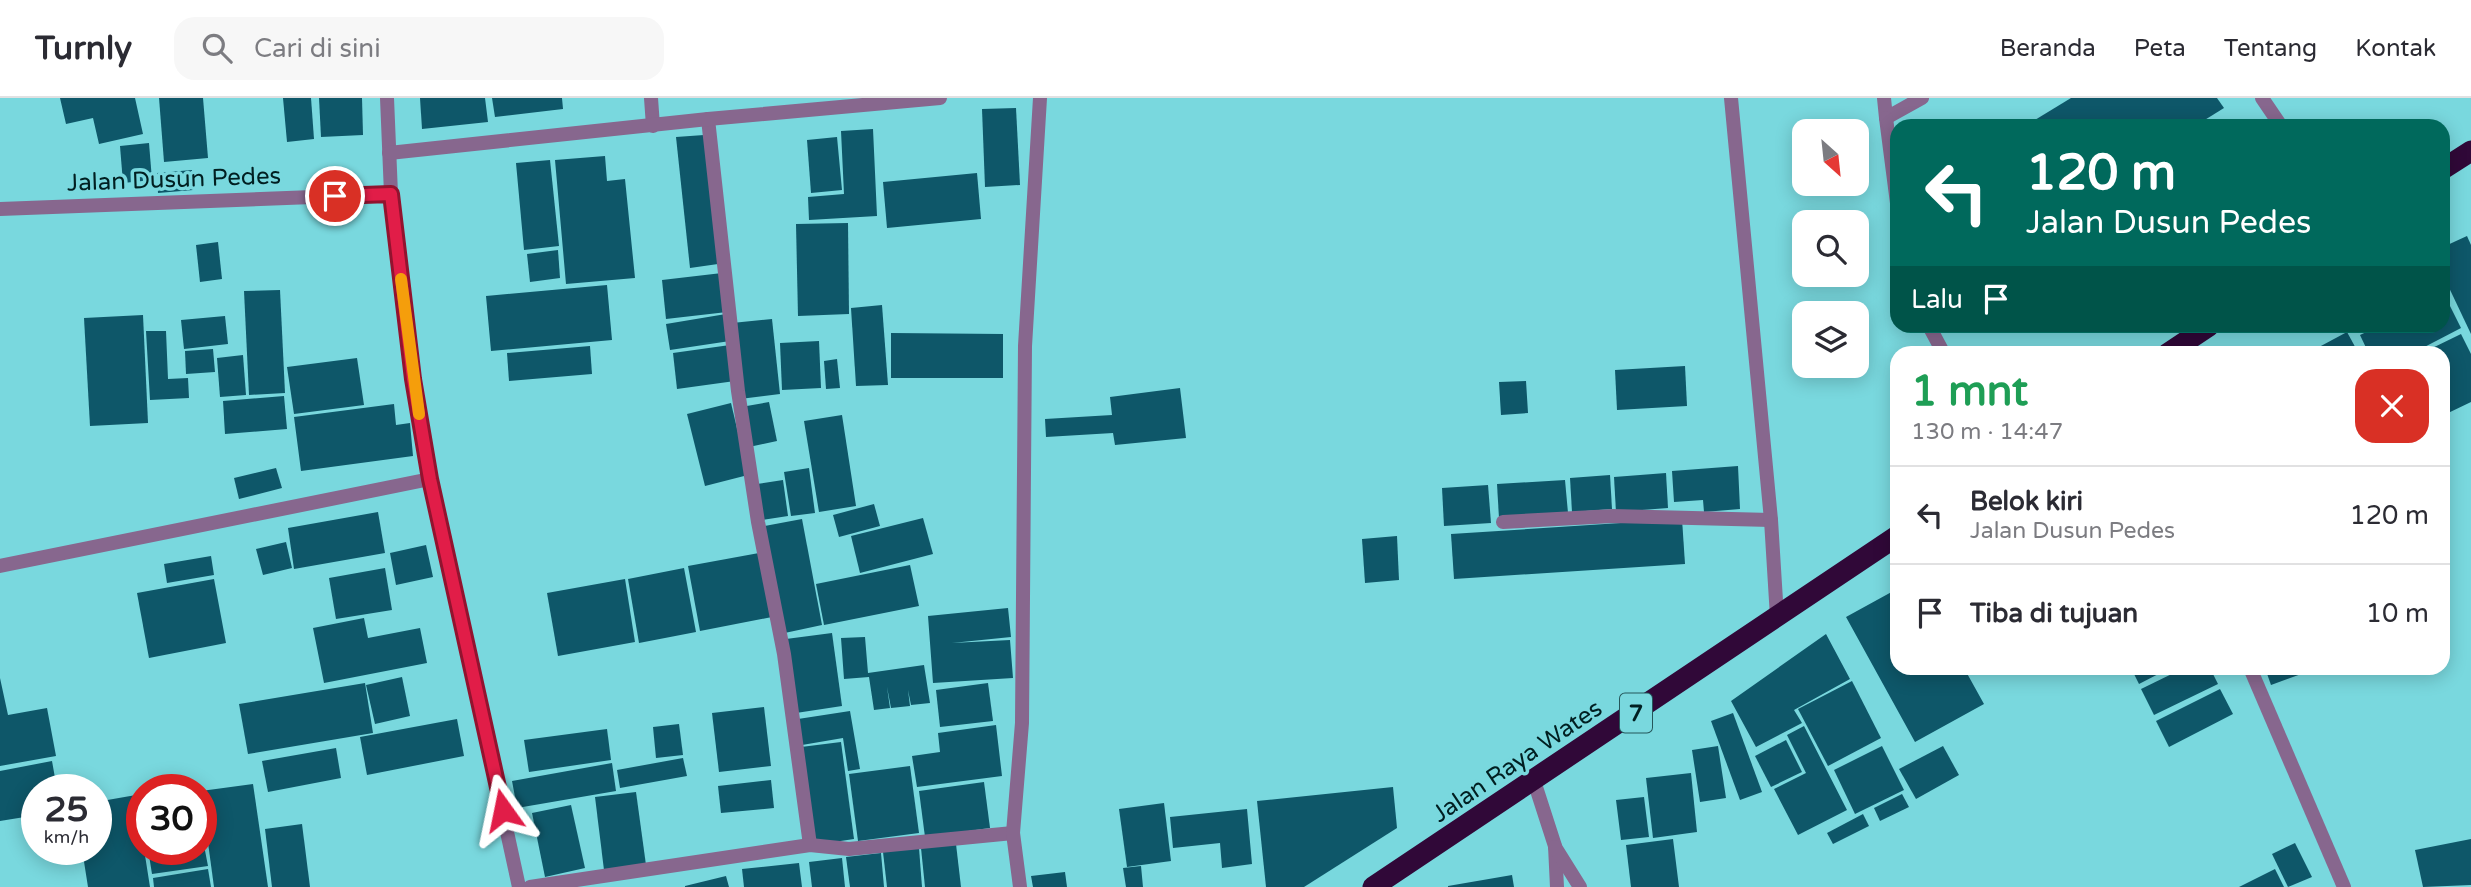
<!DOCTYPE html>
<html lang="id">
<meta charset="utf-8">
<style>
:root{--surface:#fff;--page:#f7f7f7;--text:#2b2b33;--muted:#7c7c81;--line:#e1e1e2}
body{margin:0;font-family:"Varela Round",sans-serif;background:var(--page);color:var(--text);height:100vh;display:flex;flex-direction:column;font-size:26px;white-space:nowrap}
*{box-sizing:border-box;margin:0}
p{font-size:23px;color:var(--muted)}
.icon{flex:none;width:38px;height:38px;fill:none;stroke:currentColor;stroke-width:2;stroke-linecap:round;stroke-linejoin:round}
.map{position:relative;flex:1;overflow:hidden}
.drawer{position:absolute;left:1890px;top:248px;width:560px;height:329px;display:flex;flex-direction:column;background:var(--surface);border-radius:21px;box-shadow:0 4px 18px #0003}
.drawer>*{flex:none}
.guide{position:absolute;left:1890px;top:21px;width:560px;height:214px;border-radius:21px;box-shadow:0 4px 18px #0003;background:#00695c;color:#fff;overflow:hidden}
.needle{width:46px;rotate:153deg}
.buttons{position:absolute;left:1792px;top:21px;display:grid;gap:14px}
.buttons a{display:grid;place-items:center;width:77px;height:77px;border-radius:14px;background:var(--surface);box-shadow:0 4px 18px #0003;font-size:35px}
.speed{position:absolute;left:21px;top:676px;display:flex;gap:14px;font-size:35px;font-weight:700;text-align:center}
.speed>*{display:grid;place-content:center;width:91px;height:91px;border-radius:50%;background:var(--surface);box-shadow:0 4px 18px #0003;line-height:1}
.speed small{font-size:18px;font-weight:400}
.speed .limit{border:10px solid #d22;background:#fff;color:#111}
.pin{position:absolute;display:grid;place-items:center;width:60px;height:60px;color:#fff;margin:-30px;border:4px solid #fff;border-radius:50%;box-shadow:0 2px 7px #0007}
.me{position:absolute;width:77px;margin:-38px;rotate:348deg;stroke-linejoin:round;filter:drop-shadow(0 0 5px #0008)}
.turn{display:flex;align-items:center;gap:24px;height:147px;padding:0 21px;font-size:32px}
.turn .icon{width:91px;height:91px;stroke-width:2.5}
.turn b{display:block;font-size:49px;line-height:60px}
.then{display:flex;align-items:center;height:66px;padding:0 21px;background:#0003;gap:14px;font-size:26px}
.round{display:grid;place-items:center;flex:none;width:74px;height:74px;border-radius:21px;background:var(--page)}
.head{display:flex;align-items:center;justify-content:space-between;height:119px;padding:0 21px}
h1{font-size:42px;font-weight:700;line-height:52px;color:#1e9e55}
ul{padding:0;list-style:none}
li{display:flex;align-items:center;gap:21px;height:98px;padding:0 21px;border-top:2px solid var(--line)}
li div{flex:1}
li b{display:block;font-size:26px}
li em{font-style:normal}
header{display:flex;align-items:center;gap:42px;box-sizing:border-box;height:98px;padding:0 35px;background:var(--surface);border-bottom:2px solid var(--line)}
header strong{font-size:33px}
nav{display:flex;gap:38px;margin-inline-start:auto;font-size:24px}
.search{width:490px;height:63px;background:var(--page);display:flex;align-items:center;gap:18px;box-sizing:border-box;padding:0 24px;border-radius:21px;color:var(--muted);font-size:26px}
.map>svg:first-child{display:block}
.building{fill:#0e5769}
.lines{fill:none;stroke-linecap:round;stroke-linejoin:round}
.lane{stroke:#87678e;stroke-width:14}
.street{stroke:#87678e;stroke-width:14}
.highway{stroke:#300838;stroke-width:21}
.route-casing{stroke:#92132f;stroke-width:18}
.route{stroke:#e11d48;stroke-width:12}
.slow{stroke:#f59e0b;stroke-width:12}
.labels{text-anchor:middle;stroke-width:7;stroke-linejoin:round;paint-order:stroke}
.shield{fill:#79d8de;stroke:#25565a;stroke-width:2}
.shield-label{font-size:23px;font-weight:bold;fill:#011f21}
.street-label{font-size:24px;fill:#011f21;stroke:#79d8de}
</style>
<header>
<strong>Turnly</strong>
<div class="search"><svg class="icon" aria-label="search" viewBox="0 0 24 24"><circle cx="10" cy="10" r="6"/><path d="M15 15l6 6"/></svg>Cari di sini</div>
<nav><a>Beranda</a><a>Peta</a><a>Tentang</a><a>Kontak</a></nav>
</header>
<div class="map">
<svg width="2471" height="789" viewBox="0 0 2471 789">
<rect width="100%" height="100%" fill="#79d8de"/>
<!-- building -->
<g class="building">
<path d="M60,0H135L143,36L99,46L93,20L66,26Z"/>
<path d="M159,0H203L208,60L164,64Z"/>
<path d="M283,0H311L314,41L287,44Z"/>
<path d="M319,0H362L363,37L321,39Z"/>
<path d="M420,0H485L488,24L422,31Z"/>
<path d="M492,0H562L563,11L495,19Z"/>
<path d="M2071,0H2217L2224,10L2195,28H2025Z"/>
<path d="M1016,10L1020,87L985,89L982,11Z"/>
<path d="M873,31L877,118L809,122L808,99L844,96L841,33Z"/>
<path d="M704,37L718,166L690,170L676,39Z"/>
<path d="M837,39L842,92L811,95L807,42Z"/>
<path d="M149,45L152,82L123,85L120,48Z"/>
<path d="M605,58L607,83L625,81L635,180L566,186L555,62Z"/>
<path d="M550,62L559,148L524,152L516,65Z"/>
<path d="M192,72L193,92L158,95L157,75Z"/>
<path d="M977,75L981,121L887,130L883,84Z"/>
<path d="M848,125L849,216L798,218L796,126Z"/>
<path d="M2467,138L2471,147V236L2443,177V149Z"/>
<path d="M218,144L222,181L200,184L196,147Z"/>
<path d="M558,152L560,180L530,184L527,156Z"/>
<path d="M722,175L727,214L666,221L662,182Z"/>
<path d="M607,187L612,242L491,253L486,198Z"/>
<path d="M280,192L285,295L249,297L244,193Z"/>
<path d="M2443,194L2461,230L2411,256H2369L2360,237L2379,228H2443Z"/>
<path d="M882,207L888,287L856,288L851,210Z"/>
<path d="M726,216L730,243L670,252L666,226Z"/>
<path d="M143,217L148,325L90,328L84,220Z"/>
<path d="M225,218L228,246L184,251L181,222Z"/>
<path d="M772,221L780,296L740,301L732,225Z"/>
<path d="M146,233H166L168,281L188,280L189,300L150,302Z"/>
<path d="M2347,234L2359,256H2306Z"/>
<path d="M891,235L1003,236V280H891Z"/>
<path d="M2461,236L2471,256V304L2446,316L2443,310V256H2420Z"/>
<path d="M819,243L821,290L782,292L780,245Z"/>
<path d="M730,247L735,283L677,291L673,255Z"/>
<path d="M590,248L592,276L509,283L507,255Z"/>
<path d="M213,251L215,274L186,276L185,253Z"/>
<path d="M243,257L246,297L220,299L217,260Z"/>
<path d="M357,260L364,307L294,316L287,269Z"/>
<path d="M837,261L840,290L826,291L824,263Z"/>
<path d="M1685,268L1687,308L1617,312L1615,272Z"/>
<path d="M1526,283L1528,315L1501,317L1499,284Z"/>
<path d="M1180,290L1186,340L1115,347L1113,335L1046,339L1045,321L1112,317L1110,299Z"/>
<path d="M284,298L287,331L225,336L223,303Z"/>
<path d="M769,304L777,343L749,349L741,309Z"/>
<path d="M731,305L748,377L705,388L687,316Z"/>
<path d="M394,306L396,327L410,325L413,358L301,373L294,319Z"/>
<path d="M842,317L856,408L819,414L804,323Z"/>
<path d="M1738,368L1740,411L1704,414L1703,402L1674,404L1672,373Z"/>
<path d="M276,370L282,390L239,401L234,380Z"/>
<path d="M809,370L815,415L791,418L784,374Z"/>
<path d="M1666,375L1668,410L1616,414L1614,379Z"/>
<path d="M1610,377L1612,411L1572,414L1570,380Z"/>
<path d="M783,382L788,418L762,422L757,386Z"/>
<path d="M1565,382L1568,415L1499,420L1497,386Z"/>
<path d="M1488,387L1491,425L1444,428L1442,390Z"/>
<path d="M874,406L880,428L839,439L833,417Z"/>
<path d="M378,414L385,455L294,471L288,430Z"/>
<path d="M923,420L933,456L860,475L851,438Z"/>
<path d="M802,421L822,527L780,536L760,429Z"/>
<path d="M1682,421L1685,466L1454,481L1451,436Z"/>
<path d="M1397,438L1399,482L1365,485L1362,441Z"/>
<path d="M286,444L292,470L263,477L256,451Z"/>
<path d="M426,447L433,479L396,487L390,455Z"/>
<path d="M759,455L772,519L700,533L688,468Z"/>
<path d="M211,458L214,477L167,485L164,466Z"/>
<path d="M910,467L919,508L824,527L816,486Z"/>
<path d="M385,470L392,512L336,521L329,480Z"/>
<path d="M684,470L696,534L639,545L628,481Z"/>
<path d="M214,481L226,545L149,560L137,495Z"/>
<path d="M625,481L635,544L558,558L547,495Z"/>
<path d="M1897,491V570H1964L1984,606L1915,644L1846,519Z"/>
<path d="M1008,510L1011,539L952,545L1010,542L1013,580L933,585L928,518Z"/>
<path d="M364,520L368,540L420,530L427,565L324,585L313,530Z"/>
<path d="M832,535L842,608L796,615L786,541Z"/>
<path d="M1826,536L1850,581L1794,612L1802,625L1756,649L1731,603Z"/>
<path d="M865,539L868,575L924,567L930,605L911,607L908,592L910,608L891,610L887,589L890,610L874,612L869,579L844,581L841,540Z"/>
<path d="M2131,570H2170L2139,586Z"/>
<path d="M2184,570H2210L2218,586L2154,617L2141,591Z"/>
<path d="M2265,570H2315V571L2271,587Z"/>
<path d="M402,579L410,618L375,626L366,587Z"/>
<path d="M0,580L8,617L47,610L56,658L0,668Z"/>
<path d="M1852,583L1881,640L1828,668L1798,611Z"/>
<path d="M365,585L373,635L248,656L239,606Z"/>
<path d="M988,585L993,623L940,629L936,592Z"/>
<path d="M2220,591L2233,616L2169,649L2156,623Z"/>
<path d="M764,609L771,668L719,674L712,615Z"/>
<path d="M850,613L860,671L848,673L843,640L802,647L798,621Z"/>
<path d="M1733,615L1762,694L1740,702L1711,623Z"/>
<path d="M457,621L464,658L367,677L360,639Z"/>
<path d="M679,626L683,657L656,660L653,629Z"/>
<path d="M996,627L1002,678L917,689L912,658L940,654L938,635Z"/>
<path d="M1804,628L1847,712L1798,737L1774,691L1806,675L1787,637Z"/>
<path d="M607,631L611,662L529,674L524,642Z"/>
<path d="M1786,642L1802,674L1771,689L1755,658Z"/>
<path d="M841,644L854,741L814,747L801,649Z"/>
<path d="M1718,648L1726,700L1700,704L1692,652Z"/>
<path d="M1882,648L1904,692L1855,716L1834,672Z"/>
<path d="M1943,648L1959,677L1916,701L1899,671Z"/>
<path d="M336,650L341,680L268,694L262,663Z"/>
<path d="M683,660L687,678L620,690L617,672Z"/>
<path d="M52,663L57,691H37V717L0,723V673Z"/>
<path d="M612,665L616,693L517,710L512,683Z"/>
<path d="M910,668L919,735L858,743L849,676Z"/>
<path d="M1691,675L1697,734L1653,740L1646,680Z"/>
<path d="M771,682L774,710L721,715L718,688Z"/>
<path d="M984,684L990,730L925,739L919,693Z"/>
<path d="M253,686L268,789H214L201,693Z"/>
<path d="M1393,689L1397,730L1304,789H1266L1257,703Z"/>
<path d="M636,694L646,767L604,772L595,699Z"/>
<path d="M1902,696L1909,709L1880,723L1874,710Z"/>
<path d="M136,697L142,751H144L150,789H88L82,751H96V704Z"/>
<path d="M1644,699L1649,739L1621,742L1616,702Z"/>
<path d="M1164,705L1171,763L1127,769L1119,711Z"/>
<path d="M571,707L585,770L545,779L532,715Z"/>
<path d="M1247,711L1252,766L1222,770L1220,745L1173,750L1170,719Z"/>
<path d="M1863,716L1869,728L1833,746L1827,735Z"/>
<path d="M302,726L310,789H272L265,731Z"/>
<path d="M201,732L208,768L152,776L148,751H201Z"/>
<path d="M1673,741L1679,789H1631L1626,747Z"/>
<path d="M2471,741V787L2423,789L2415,752Z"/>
<path d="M2295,745L2312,779L2288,789L2272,756Z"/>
<path d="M956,746L961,789H925L921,750Z"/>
<path d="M919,750L922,789H887L883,754Z"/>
<path d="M881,755L884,789H850L846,759Z"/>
<path d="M842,760L845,789H812L809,764Z"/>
<path d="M799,765L802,789H744L742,771Z"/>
<path d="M1141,768L1143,789H1126L1123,770Z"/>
<path d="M208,771L211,789H154L153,780Z"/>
<path d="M2275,771L2284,789H2239Z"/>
<path d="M1065,774L1067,789H1033L1031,778Z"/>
<path d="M1512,777L1514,789H1448V788Z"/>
<path d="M726,778L729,789H685V788Z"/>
</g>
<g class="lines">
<!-- lane -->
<g class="lane">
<path d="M651,0L653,28"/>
<path d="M1884,0L1886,20L1922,0"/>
<path d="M2262,0L2281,28"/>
<path d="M1886,20L1897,105"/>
<path d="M1929,228L1944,256"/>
<path d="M1503,424L1613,418L1771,422"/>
<path d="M1534,683L1555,748L1557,789"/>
<path d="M1555,749L1580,789"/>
</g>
<!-- street -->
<g class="street">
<path d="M387,0L391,96L413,280L430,381L519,789"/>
<path d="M1731,0L1771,422L1777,519"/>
<path d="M708,21L738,293L758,424L784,556L810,747"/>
<path d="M389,55L708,21L940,0"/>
<path d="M0,111L391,96"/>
<path d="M0,468L430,381"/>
<path d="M2250,570L2344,789"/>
<path d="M530,789L810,747L849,751L1013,735"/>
<path d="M1020,789L1013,735L1022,625L1025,248L1040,0"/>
</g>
<!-- highway -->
<g class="highway">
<path d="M2443,71L2471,53"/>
<path d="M2167,256L2209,228"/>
<path d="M1373,789L1897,438"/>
</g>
</g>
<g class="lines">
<!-- route casing -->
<g class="route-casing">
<path id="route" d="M335,98L391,96L413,281L430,381L503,712"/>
</g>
<!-- route -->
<use href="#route" class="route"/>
<!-- slow -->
<path class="slow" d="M401,181L419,316"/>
</g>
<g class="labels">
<!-- shield labels -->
<rect class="shield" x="1620" y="595.5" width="32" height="39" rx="5"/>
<g class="shield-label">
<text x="1636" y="623">7</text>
</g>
<!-- street labels -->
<g class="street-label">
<text transform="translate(174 81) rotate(-2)" y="8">Jalan Dusun Pedes</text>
<text transform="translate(1517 663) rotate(-34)" y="8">Jalan Raya Wates</text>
</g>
</g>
</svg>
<div class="buttons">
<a><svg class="needle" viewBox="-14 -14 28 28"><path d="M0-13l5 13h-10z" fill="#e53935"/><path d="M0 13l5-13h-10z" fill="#7c7c81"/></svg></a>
<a><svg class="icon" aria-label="search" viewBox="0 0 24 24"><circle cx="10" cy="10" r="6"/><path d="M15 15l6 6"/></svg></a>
<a><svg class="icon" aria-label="layers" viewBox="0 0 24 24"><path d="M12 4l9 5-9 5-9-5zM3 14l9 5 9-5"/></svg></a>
</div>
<div class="speed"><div>25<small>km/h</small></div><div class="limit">30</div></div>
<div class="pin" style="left:335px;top:98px;background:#d93025"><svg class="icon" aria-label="arrive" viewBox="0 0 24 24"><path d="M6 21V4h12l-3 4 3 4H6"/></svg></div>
<svg class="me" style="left:503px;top:712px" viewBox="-20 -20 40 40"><path d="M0-17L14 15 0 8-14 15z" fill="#e11d48" stroke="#fff" stroke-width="4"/></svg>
<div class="guide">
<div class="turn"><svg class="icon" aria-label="left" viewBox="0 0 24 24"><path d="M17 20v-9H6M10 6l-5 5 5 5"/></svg><div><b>120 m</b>Jalan Dusun Pedes</div></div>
<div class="then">Lalu<svg class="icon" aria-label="arrive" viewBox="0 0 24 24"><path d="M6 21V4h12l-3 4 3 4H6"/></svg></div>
</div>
<section class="drawer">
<div class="head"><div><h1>1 mnt</h1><p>130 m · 14:47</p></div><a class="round" style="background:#d93025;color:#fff"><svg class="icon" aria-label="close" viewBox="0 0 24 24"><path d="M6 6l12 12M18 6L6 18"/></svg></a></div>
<ul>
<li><svg class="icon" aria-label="left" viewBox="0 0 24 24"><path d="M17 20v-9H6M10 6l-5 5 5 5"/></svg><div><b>Belok kiri</b><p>Jalan Dusun Pedes</p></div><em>120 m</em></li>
<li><svg class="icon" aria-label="arrive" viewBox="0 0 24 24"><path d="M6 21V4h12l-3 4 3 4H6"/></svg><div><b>Tiba di tujuan</b></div><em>10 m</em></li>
</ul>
</section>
</div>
